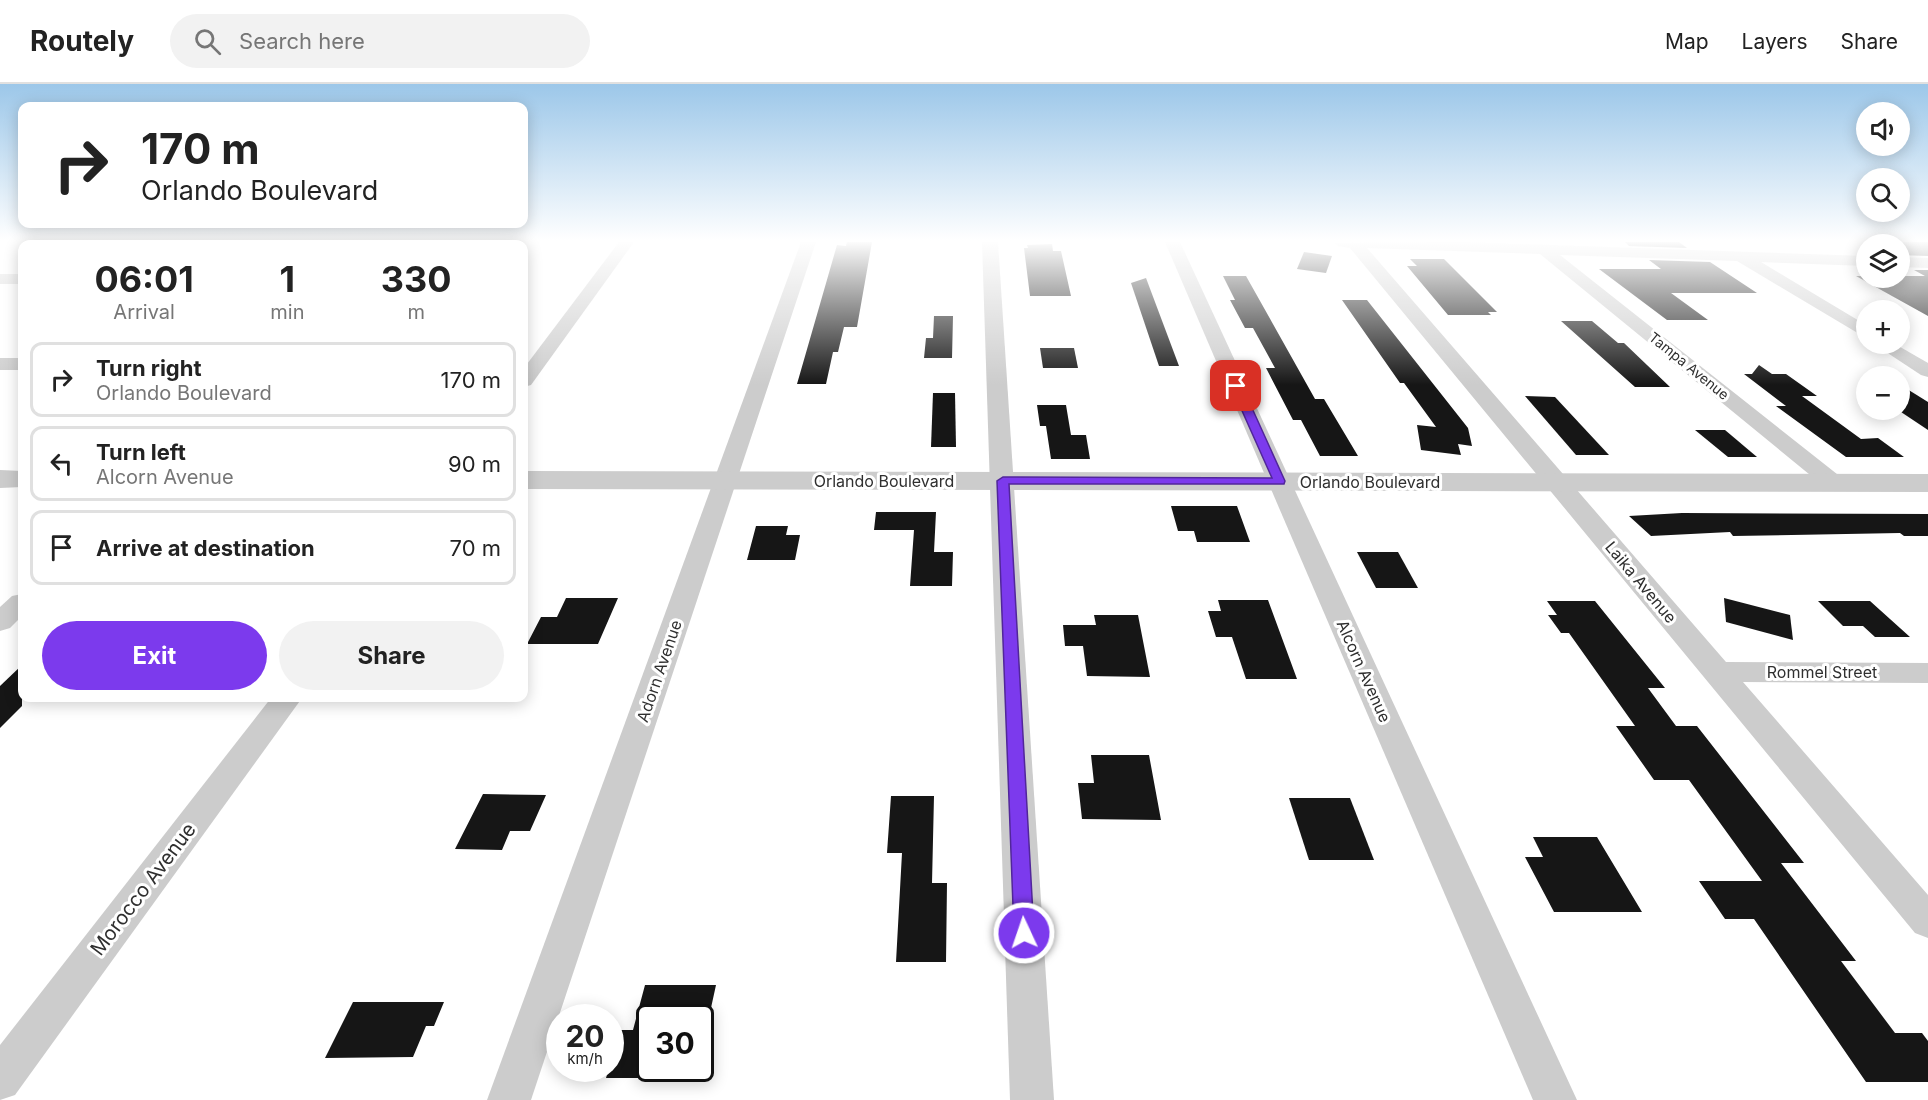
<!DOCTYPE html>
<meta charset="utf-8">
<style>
:root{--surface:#fff;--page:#f2f2f2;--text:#222;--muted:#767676;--line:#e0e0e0;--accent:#7c3aed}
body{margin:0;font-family:Inter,sans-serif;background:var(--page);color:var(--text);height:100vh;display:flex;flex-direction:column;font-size:22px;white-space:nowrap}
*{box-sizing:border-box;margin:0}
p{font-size:20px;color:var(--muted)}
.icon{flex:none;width:33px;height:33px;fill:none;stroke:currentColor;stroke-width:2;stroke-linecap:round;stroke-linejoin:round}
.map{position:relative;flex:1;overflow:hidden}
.sheet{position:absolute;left:18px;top:156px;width:510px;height:462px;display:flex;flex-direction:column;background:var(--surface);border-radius:12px;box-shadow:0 3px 15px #0003}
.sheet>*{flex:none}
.banner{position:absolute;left:18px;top:18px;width:510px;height:126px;border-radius:12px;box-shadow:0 3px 15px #0003;background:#fff;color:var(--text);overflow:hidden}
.buttons{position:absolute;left:1856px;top:18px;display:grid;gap:12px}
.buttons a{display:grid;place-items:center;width:54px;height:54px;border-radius:50%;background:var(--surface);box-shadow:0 3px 15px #0003;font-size:30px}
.speed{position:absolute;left:546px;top:920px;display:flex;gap:12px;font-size:30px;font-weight:700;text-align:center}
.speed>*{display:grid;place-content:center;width:78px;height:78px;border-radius:50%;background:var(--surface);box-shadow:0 3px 15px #0003;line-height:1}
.speed small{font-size:15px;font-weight:400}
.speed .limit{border:3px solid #111;border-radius:9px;background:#fff;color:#111}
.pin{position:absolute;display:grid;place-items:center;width:51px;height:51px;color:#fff;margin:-26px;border-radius:12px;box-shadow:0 3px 9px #0006}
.me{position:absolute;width:66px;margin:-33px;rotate:357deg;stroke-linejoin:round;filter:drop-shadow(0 0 4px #0008)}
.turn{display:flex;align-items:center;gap:21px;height:126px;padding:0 24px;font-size:27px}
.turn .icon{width:78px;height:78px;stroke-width:2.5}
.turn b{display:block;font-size:42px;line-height:51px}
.eta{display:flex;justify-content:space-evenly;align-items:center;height:102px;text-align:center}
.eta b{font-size:36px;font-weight:700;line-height:42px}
.action{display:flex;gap:12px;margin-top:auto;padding:12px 24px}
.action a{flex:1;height:69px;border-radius:36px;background:var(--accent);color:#fff;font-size:24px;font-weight:700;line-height:69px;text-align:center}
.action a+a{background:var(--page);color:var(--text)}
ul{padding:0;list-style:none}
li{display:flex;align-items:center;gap:18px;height:75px;margin:0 12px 9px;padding:0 12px;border:3px solid var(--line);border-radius:12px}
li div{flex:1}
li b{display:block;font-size:22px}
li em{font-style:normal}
header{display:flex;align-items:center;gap:36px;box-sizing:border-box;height:84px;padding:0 30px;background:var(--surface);border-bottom:2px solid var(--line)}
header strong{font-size:28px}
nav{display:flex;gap:33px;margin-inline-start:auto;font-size:21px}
.search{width:420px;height:54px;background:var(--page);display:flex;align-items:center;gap:15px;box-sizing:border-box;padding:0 21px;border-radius:33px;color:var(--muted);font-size:22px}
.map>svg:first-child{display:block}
.building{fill:#161616}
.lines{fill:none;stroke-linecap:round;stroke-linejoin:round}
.minor{fill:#ccc;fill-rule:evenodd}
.tertiary{fill:#ccc;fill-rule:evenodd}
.route{fill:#7c3aed;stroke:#51269a;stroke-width:1.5}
.labels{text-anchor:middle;stroke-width:6;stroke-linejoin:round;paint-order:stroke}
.far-street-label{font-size:14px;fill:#2f2f2f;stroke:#fff}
.street-label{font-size:16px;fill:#2f2f2f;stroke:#fff}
.near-street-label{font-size:20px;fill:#2f2f2f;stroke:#fff}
</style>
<header>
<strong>Routely</strong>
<div class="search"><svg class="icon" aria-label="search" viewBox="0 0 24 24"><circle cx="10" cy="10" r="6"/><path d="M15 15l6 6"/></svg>Search here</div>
<nav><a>Map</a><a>Layers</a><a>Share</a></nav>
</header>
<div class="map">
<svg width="1928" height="1016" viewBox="0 0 1928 1016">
<rect width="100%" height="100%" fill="#fff"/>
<!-- building -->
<g class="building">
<path d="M847,158H872L857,243H844L838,268H833L826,300H797L837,161L846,162Z"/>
<path d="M1625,158H1679L1687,164L1629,162Z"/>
<path d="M1864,158H1928V172L1899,171V160Z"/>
<path d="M1052,160L1053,167H1061L1071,212H1030L1024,164H1028L1027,161Z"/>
<path d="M1304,168L1332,172L1326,189L1297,185Z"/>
<path d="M1410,175H1444L1497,228H1488L1491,231H1448L1407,182H1417Z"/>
<path d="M1649,176L1710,178L1757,209H1671L1708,236H1667L1599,185H1661Z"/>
<path d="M1914,186H1928V232L1856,192H1925Z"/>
<path d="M1223,192H1246L1315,315H1324L1358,372H1320L1301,336H1293L1266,284H1275L1253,244H1245L1230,216H1235Z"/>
<path d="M1146,194L1179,282H1159L1131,199Z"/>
<path d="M1342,216H1367L1468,344L1472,362L1458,360L1461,371L1421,366L1417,341L1436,343L1404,299H1400Z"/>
<path d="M934,232H953L952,274H924L926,254H933Z"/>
<path d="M1561,237H1592L1618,259H1624L1670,303H1635Z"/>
<path d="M1040,264H1074L1078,284H1043Z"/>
<path d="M1759,281L1772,290H1786L1817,312H1802L1861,355L1878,354L1904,373H1846L1776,322H1786L1744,290H1752Z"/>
<path d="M1899,300L1928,318V346L1898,326Z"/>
<path d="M933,309H955L956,363H931Z"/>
<path d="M1525,312L1555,313L1609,371H1576Z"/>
<path d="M1037,321H1066L1071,351H1086L1090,375H1051L1046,342H1040Z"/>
<path d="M1695,346H1725L1757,373H1728Z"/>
<path d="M1171,422H1237L1250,458H1197L1194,447H1178Z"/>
<path d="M876,428H936L934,468H953L952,502H910L914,446H874Z"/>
<path d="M1682,429L1928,430V452H1904L1900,449L1733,452L1730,448L1651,452L1629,432Z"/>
<path d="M756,442H788L786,451H800L795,476H747Z"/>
<path d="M1357,468H1398L1418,504H1376Z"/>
<path d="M566,514H618L598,560H527L541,533H557Z"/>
<path d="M1724,514L1790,531L1793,556L1726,538Z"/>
<path d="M1218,516H1268L1297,595H1246L1232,553H1216L1208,527H1221Z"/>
<path d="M1547,517H1595L1665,604H1648L1676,642H1697L1804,779H1781L1856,877H1841L1895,949H1922L1928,957V998H1866L1754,835H1725L1699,797H1762L1689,696H1654L1616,642H1635L1569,549H1561L1548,531H1557Z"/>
<path d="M1818,517H1870L1910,553H1875L1863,542H1843Z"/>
<path d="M1094,531H1138L1150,593L1087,592L1083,562H1065L1063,541H1096Z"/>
<path d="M22,581V622L0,644V602Z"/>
<path d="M1091,671H1149L1161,736L1082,735L1078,699H1094Z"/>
<path d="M483,710L546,711L530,747H510L502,766L455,765Z"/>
<path d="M891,712H934L932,799H947L946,878H896L902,769H887Z"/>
<path d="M1289,714H1350L1374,776H1309Z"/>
<path d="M1533,753H1597L1642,828H1554L1525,773H1543Z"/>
<path d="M645,901H716L709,933H650V994H606L620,946H633Z"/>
<path d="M353,918H444L434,942H426L413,973L325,974Z"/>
</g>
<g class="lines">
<!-- minor -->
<g class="minor">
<path d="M430,158H446L430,160Z"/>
<path d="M619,158H634L531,301L524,303V284Z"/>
<path d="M801,158H816L531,1016H487Z"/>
<path d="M982,158H998L1054,1016H1010Z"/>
<path d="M1165,158H1180L1577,1016H1533Z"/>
<path d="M1463,158L1866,172V182L1761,178L1866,241V254L1737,177L1560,171L1842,394L1846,399L1842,404H1826L1540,170L1367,164L1726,578L1928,579V599L1743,598L1928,811V854L1915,849L1350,164L1338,162L1335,159Z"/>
<path d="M1899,173L1928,174V184L1899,183Z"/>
<rect x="0" y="190" width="22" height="10"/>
<path d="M1874,260H1895L1928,279V293L1921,291Z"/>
<rect x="0" y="274" width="22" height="12"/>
<path d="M22,510V532L10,544L0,547V523L12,512Z"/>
<path d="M271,614H302L15,1011L0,1016V961Z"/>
</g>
<!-- tertiary -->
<g class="tertiary">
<path d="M0,386L22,387V403L0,404Z"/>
<path d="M524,387L1928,390V408L524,405Z"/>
</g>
</g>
<!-- sky -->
<linearGradient id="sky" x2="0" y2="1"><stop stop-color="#9cc7e9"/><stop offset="0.52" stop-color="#fff"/><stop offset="1" stop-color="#fff" stop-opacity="0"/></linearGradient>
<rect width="1928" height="301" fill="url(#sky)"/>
<!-- route -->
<path class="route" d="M1233,299L1242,302L1285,397L1284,400H1009L1034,849L1031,855L1024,858L1017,855L1014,849L997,397L1003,393L1272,394L1231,302Z"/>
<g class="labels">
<!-- far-street labels -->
<g class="far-street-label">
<text transform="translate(1689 282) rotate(39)" y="5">Tampa Avenue</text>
</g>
<!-- street labels -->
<g class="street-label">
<text x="884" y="403">Orlando Boulevard</text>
<text x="1370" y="404">Orlando Boulevard</text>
<text transform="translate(1641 498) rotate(50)" y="6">Laika Avenue</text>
<text transform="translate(659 587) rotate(-71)" y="6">Adorn Avenue</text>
<text transform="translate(1364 587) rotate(66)" y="6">Alcorn Avenue</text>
<text x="1822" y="594">Rommel Street</text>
</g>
<!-- near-street labels -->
<g class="near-street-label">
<text transform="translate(143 805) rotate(-53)" y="7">Morocco Avenue</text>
</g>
</g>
</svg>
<div class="buttons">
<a><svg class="icon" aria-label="sound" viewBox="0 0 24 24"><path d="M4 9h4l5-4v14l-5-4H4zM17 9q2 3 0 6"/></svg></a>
<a><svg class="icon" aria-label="search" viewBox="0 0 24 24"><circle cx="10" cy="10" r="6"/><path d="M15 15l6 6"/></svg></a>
<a><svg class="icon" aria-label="layers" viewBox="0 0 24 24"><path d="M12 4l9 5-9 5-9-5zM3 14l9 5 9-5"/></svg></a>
<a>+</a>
<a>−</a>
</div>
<div class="speed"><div>20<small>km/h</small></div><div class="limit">30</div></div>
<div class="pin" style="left:1236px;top:302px;background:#d93025"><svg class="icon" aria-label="arrive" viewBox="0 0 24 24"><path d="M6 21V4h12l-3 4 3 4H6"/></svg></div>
<svg class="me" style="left:1024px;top:849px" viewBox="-20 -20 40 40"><circle r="17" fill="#7c3aed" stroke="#fff" stroke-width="3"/><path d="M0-11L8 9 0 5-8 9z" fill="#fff"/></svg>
<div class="banner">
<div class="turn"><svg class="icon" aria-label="right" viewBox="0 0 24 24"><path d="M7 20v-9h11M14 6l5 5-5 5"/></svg><div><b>170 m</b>Orlando Boulevard</div></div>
</div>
<section class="sheet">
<div class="eta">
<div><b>06:01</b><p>Arrival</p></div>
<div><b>1</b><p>min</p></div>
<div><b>330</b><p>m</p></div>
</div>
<ul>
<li><svg class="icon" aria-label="right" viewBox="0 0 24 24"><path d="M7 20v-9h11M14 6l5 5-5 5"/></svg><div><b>Turn right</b><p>Orlando Boulevard</p></div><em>170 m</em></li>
<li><svg class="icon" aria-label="left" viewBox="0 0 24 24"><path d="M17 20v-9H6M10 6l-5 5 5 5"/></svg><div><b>Turn left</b><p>Alcorn Avenue</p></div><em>90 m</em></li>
<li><svg class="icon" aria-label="arrive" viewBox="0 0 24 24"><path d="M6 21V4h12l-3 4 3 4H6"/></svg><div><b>Arrive at destination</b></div><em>70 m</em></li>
</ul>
<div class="action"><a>Exit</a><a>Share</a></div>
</section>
</div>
